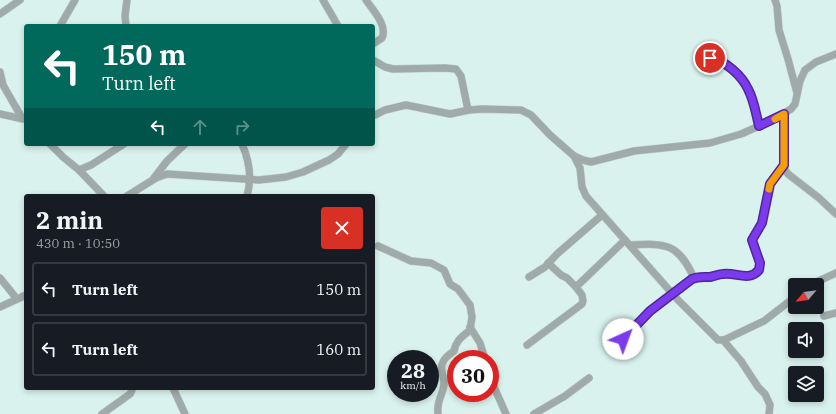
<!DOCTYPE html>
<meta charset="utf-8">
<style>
:root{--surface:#171b24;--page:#20242c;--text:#f1f3f6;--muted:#9ea1a6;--line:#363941}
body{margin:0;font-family:"IBM Plex Serif",serif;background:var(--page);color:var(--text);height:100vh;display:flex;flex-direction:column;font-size:15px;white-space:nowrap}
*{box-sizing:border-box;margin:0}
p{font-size:13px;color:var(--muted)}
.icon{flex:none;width:22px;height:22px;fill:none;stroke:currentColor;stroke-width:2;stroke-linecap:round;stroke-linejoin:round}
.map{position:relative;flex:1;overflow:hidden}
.drawer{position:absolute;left:24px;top:194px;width:351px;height:196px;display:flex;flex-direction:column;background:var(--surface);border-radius:4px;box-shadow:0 2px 6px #0003}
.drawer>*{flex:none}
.top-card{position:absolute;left:24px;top:24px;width:351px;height:122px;border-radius:4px;box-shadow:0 2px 6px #0003;background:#00695c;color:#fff;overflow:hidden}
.needle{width:26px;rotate:241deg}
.tools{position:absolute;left:788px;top:278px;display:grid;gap:8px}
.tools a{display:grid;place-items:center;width:36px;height:36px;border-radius:4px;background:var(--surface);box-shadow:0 2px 6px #0003;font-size:20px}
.speed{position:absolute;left:387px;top:350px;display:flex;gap:8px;font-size:20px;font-weight:700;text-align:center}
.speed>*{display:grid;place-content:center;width:52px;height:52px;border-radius:50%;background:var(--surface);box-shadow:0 2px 6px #0003;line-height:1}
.speed small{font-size:10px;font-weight:400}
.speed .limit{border:6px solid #d22;background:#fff;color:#111}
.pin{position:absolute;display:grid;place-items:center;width:34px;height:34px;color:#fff;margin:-17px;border:2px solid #fff;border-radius:50%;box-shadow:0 1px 4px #0007}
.me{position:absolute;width:44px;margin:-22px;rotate:43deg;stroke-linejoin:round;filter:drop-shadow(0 0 3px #0008)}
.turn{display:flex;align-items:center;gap:14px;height:84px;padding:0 12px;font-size:18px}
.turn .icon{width:52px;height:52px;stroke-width:2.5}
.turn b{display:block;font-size:28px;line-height:34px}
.lanes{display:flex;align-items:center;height:38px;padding:0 12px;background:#0003;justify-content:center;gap:20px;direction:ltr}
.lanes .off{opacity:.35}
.round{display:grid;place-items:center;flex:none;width:42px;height:42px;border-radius:4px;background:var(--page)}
.summary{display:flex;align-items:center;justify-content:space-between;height:68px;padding:0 12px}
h1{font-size:24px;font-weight:700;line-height:30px}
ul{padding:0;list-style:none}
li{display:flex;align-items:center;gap:12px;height:54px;margin:0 8px 6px;padding:0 4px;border:2px solid var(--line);border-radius:4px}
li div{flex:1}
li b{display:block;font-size:15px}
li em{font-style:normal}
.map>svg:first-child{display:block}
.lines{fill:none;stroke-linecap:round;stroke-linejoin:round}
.minor-casing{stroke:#b8cfca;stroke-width:8}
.minor{stroke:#a0aba9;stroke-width:7}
.route-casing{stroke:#51269a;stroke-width:10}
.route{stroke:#7c3aed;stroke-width:7}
.slow{stroke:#f59e0b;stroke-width:7}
</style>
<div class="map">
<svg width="836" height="414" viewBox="0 0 836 414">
<rect width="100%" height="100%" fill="#d9f2ed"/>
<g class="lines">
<!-- minor casing -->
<g class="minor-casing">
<g id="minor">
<path d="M323,0L338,26"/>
<path d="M366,0C373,10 388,26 382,38L373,44"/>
<path d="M775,0L777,6L779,30L788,59L797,93"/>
<path d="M0,14L20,0"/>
<path d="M60,26L75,0"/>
<path d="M126,26L125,16L127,0"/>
<path d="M709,59C725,60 742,76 748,89C754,100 756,114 759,126"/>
<path d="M373,60L385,67L393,69L445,68L456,69L461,76L468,110"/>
<path d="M0,72L3,85L22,118"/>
<path d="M0,114L23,119"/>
<path d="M784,115L785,170L788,174L819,198L836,214"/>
<path d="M373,116L385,110L406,105L450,114L469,110L482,109L521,110L531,115L550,135L574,156L583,160L591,162L634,151L710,143L741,134L775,119L791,109L795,104L800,81L805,70L816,62L836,54"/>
<path d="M50,144L63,157L79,170L104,196"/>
<path d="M242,144C249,160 252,179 247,196"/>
<path d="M574,156L580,168L582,187L586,196L678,300L718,340H724L764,321L795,297"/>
<path d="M79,170L91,165L124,144"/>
<path d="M154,178L167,161L185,144"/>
<path d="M127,196L156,178L167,174L259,180L286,177L303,172L329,160L338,154L346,144"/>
<path d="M630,245C666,243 678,243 694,278"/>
<path d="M378,246L411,261L431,263L444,270L450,284L458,289L470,305L472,317L470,330C462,337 456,340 454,351C450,354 445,357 443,362C439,369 444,376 444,383C444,394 436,400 438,414"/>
<path d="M529,277L545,267L557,254L602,215"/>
<path d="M0,278L17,299"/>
<path d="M810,285L836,273"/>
<path d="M576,287L625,240"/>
<path d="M0,307L26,295"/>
<path d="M824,316L836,313"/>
<path d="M470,327L480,343L485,359"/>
<path d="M623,339L650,311L692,279C698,276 704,277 711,276C715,276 719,274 724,274C737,273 745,281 758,271L760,263L752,240L761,223L770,184L784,165"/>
<path d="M723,340L741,361L758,387L765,394L770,405L769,414"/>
<path d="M527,345L582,304L583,301L582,295L576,287L567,278L561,275L548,263"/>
<path d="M490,378L506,414"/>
<path d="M173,388L185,414"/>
<path d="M102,414L130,394L133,388"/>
<path d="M534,414L565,396L589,378"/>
</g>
</g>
<!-- minor -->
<use href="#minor" class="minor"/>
</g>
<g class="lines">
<!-- route casing -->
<g class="route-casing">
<path id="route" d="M623,339L650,311L692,279C698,276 704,277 710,277C715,276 719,274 723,274C736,272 749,282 759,270L760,263L752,240L762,223L770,184L784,165V114L759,126C756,114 754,100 748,89C742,76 725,60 710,58"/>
</g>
<!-- route -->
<use href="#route" class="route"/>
<!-- slow -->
<path class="slow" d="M769,189L770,184L784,165V114L775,119"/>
</g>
</svg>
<div class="tools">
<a><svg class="needle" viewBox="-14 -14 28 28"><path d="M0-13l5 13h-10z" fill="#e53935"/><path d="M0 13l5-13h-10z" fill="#9ea1a6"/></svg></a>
<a><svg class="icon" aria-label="sound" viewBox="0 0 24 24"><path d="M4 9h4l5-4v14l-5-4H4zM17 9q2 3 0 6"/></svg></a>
<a><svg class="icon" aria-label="layers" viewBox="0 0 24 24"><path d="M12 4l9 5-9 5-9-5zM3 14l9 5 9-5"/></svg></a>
</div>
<div class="speed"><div>28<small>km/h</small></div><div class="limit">30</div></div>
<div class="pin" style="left:710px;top:58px;background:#d93025"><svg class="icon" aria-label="arrive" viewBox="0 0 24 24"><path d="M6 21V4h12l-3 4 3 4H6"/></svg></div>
<svg class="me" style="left:623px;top:339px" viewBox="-20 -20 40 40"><circle r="19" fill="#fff"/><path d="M0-13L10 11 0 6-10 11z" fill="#7c3aed"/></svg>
<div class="top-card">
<div class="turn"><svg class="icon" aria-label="left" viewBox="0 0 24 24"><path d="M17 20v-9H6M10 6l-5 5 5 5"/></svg><div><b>150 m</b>Turn left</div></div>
<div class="lanes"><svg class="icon" aria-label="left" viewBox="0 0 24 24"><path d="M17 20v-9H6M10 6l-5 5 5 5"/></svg><svg class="icon off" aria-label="ahead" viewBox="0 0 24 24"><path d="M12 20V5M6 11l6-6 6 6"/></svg><svg class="icon off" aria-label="right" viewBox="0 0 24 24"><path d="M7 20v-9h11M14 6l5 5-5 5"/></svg></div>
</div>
<section class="drawer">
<div class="summary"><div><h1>2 min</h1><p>430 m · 10:50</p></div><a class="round" style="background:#d93025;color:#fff"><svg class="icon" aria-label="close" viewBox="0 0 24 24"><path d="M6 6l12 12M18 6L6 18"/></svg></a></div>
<ul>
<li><svg class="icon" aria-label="left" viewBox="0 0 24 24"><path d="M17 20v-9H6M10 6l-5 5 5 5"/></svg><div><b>Turn left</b></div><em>150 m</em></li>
<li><svg class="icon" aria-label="left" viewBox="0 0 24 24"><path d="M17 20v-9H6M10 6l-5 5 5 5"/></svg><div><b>Turn left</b></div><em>160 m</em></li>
</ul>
</section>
</div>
